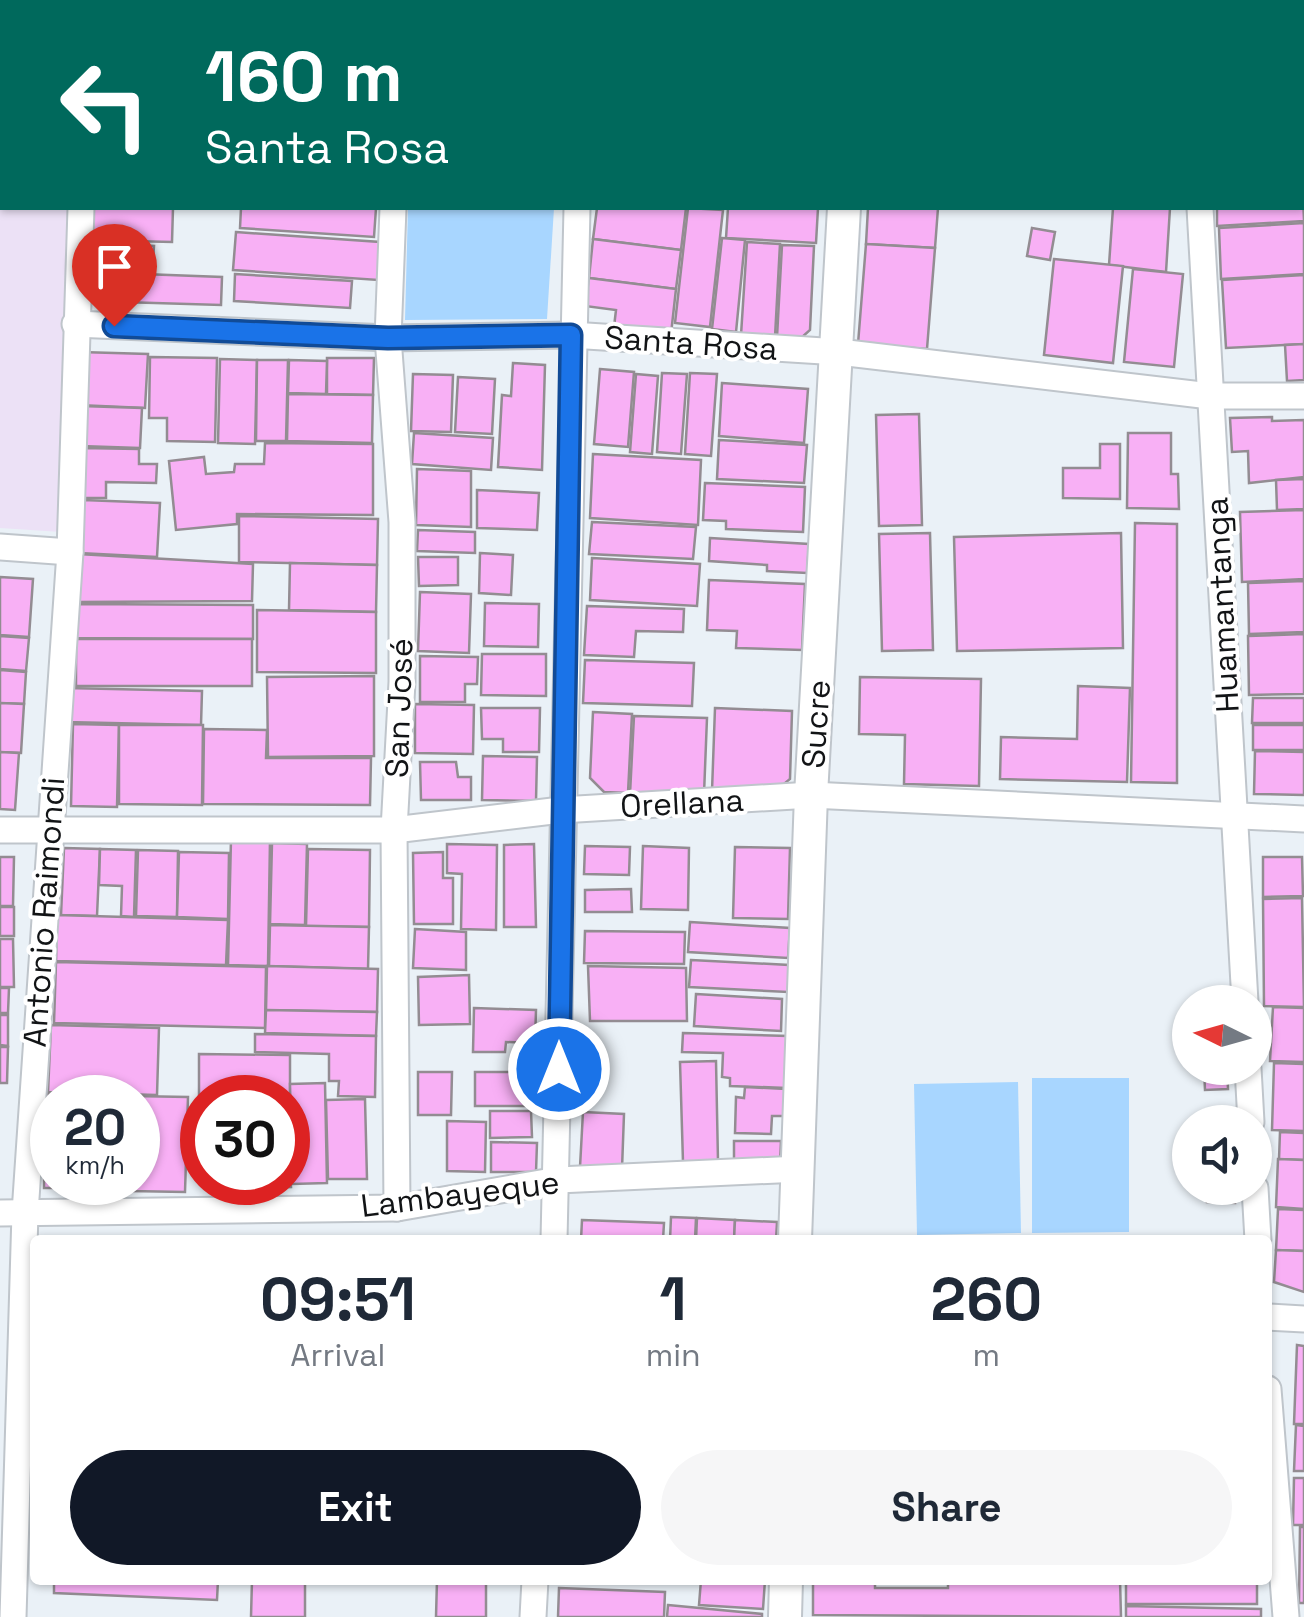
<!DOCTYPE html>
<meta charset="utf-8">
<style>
:root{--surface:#fff;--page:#f6f6f7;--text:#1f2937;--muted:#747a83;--accent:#111827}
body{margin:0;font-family:"Space Grotesk",sans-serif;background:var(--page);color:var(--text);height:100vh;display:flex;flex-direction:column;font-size:38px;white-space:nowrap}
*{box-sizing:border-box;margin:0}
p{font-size:32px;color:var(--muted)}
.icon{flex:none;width:55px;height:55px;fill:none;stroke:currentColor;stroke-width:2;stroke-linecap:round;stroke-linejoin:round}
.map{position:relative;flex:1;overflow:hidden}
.panel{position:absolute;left:30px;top:1235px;width:1242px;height:350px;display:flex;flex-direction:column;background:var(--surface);border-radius:10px;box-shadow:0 2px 8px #0004}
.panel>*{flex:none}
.hud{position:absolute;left:0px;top:0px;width:1305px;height:210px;box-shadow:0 2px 8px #0004;background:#00695c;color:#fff;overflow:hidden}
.needle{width:65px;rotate:275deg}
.fabs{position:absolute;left:1172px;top:985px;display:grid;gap:20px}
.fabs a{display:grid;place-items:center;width:100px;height:100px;border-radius:50%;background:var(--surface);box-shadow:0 2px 8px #0004;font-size:50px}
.speed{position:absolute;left:30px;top:1075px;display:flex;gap:20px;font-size:50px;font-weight:700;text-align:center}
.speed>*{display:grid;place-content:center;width:130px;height:130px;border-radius:50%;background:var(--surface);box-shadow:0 2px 8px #0004;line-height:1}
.speed small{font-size:25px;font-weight:400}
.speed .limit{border:15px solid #d22;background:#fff;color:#111}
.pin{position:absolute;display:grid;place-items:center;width:85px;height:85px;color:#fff;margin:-102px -42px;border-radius:50% 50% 50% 0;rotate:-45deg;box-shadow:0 0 10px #0007}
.pin .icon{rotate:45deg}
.me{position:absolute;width:110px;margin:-55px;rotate:0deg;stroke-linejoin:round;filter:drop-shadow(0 0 8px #0008)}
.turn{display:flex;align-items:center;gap:35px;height:210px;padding:0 40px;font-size:45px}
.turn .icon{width:130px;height:130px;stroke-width:2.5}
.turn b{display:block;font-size:70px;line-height:85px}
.eta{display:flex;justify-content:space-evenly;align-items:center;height:170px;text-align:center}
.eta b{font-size:60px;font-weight:700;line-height:70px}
.primary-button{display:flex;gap:20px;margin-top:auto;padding:20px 40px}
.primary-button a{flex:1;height:115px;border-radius:60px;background:var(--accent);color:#fff;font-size:40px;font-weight:700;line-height:115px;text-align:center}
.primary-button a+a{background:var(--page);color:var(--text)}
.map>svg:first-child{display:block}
.commercial{fill:#ece1f6}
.green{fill:#a8d6ff}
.building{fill:#f8b0f5;stroke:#938c92;stroke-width:2.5}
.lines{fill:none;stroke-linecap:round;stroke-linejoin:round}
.minor-casing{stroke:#bfc5cb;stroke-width:29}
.tertiary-casing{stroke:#bfc5cb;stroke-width:36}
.minor{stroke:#fff;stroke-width:25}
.tertiary{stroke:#fff;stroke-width:32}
.route-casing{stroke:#114b97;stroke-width:25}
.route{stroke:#1a73e8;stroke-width:18}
.labels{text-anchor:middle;stroke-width:8;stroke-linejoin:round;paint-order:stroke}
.street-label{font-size:32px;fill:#121416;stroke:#fff}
</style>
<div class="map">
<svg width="1304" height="1617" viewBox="0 0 1304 1617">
<rect width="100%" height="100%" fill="#eaf1f7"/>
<!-- commercial -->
<path class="commercial" d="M0,94L2,208H74L61,532L0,528Z"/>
<!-- green -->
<g class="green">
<path d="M408,208H554L547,319L405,320Z"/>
<path d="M1032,1078H1129V1232L1032,1233Z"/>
<path d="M1018,1082L1021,1233L917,1235L914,1084Z"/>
</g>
<!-- building -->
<g class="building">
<path d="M0,0H82L2,2V16Z"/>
<path d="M99,0H176L99,2Z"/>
<path d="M179,0H251L179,2Z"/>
<path d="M430,0H493L429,2Z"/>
<path d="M495,0H560L495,2Z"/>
<path d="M605,0H720L605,2Z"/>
<path d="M722,0H824L722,2Z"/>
<rect x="870" y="0" width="200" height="2"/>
<path d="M1088,0H1169V2H1075Z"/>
<path d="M1302,169L1304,221L1217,226V208H1302Z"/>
<path d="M90,208H173L172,242L89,240Z"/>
<path d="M241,208H376L374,237L240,228Z"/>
<path d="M597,208H686L681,250L593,239Z"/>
<path d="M688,208L723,210L710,327L675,323Z"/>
<path d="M728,208H818L816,243L726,238Z"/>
<path d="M868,208H938L935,248L866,244Z"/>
<path d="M1113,208H1170L1166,272L1109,265Z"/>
<path d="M1304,223V274L1221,279L1219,228Z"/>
<path d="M1032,228L1055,232L1050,260L1027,256Z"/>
<path d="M236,232L380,242L378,280L233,270Z"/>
<path d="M722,238L745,240L736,332L712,329Z"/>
<path d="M593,239L681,250L676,289L589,278Z"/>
<path d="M90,242L154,246L152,274L89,270Z"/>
<path d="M747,242L780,244L775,337L741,335Z"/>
<path d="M866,244L935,248L927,349L858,344Z"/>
<path d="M782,245L814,246L810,330L800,339L777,337Z"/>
<path d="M1054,259L1123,266L1113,363L1044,355Z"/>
<path d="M1133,269L1183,274L1174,367L1124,362Z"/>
<path d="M89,272L222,277L221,305L88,301Z"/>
<path d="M235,274L352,281L350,308L234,301Z"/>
<path d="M1304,275V344L1226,348L1222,280Z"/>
<path d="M589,278L676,289L671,334L614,327L616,310L585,306Z"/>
<path d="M1304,344V380L1287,381L1285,345Z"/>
<path d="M80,352L148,354L145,408L78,405Z"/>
<path d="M150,357L217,358L215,442L167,441V418H149Z"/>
<path d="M327,358H374L373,395L327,394Z"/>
<path d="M220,359L257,360L255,444L218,443Z"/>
<path d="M257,360H288L286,441H256Z"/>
<path d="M289,360L327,361L326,394L288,393Z"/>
<path d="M513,363L545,365L542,470L498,467L502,395L511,396Z"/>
<path d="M600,369L634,372L628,447L594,444Z"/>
<path d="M662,373L687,374L681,454L657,452Z"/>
<path d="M690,373L717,374L711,456L685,454Z"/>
<path d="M413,374L453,375L451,432L411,431Z"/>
<path d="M636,374L658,376L652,454L630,452Z"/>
<path d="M458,377L495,379L492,434L455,432Z"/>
<path d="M722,383L808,389L804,443L719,436Z"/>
<path d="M288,394L373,395L372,443L287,441Z"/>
<path d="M81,406L142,408L140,448L80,446Z"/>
<path d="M919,414L922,525L879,526L876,415Z"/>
<path d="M1272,417V421L1304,420V477L1249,483L1248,451L1232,452L1230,418Z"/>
<path d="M414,433L493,438L491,470L412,464Z"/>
<path d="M1128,433H1171V474H1178L1179,509L1127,508Z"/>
<path d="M719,440L807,445L804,483L717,479Z"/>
<path d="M265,443L373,444V515L237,514V524L176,530L169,461L204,457L206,474L234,472L235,464H264Z"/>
<path d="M1100,444H1120V499L1063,498V468H1100Z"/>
<path d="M81,448L139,449V464H157L156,483L106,482V498H80Z"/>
<path d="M593,454L701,460L698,525L590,518Z"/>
<path d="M417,469L471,471V527L416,525Z"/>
<path d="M1304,479V509L1277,510L1276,480Z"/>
<path d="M705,483L805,487L803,532L726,529V521L703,520Z"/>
<path d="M477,490L539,493L537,530L477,528Z"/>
<path d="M83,500L160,503L157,557L79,553Z"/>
<path d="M1304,510V579L1242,582L1240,512Z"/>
<path d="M239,516L378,519L377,565L239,562Z"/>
<path d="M592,522L696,527L693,559L589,554Z"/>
<path d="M1135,523L1177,524V783L1131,782Z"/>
<path d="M418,530L475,532V553L417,551Z"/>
<path d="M930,533L933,650L882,651L879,534Z"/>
<path d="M1121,533L1123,648L957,651L954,537Z"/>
<path d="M710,538L809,544L807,573L767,571V565L709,561Z"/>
<path d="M480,553L513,555L511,595L479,593Z"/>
<path d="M78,554L253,564L252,601L77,602Z"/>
<path d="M418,557H458V585L419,586Z"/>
<path d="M592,558L700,564L697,606L590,600Z"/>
<path d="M290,563L377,565L376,612L289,610Z"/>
<path d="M0,577L33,579L29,637L0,635Z"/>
<path d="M709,580L805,584L802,650L736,648L737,631L707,630Z"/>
<path d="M1304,581V632L1249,634L1248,583Z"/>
<path d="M420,592L471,594L469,653L418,651Z"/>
<path d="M485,603L539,604L538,647L484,646Z"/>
<path d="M76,604L253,605V639L76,638Z"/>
<path d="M587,606L684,609L683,632L636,631L634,657L584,655Z"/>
<path d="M257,610L376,612V673L257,672Z"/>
<path d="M1304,634V694L1249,695L1248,636Z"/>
<path d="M0,636L29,638L26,671L0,669Z"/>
<rect x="76" y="639" width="176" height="47"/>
<path d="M482,654H546V696L481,695Z"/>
<path d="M420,656L478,657L477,684H465V702H420Z"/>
<path d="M585,660L694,663L692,706L583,703Z"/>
<path d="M0,670L26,672L24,704L0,703Z"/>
<path d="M374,676V756L268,757L267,677Z"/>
<path d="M860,677L981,679L979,786L904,784L905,735L859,734Z"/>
<path d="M1078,686L1130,688L1127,782L1000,779L1001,737L1077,739Z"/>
<path d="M66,688L202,691L201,725L65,722Z"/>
<path d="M1253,698H1304V723H1252Z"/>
<path d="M0,703L24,704L21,753L0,752Z"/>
<path d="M415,704L474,705L473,754L415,753Z"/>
<path d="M481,708H540L539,752H503V739H482Z"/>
<path d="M715,708L792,711L790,779L773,793L712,791Z"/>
<path d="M593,712L632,714L628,793L604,792L590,778Z"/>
<path d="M634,716L707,718L704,794H630Z"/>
<path d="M73,724L119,725L117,807L71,806Z"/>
<path d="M119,725H203L202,805L119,804Z"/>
<rect x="1253" y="725" width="51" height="25"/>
<path d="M204,729L267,730L266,758H371L370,805L203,804Z"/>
<path d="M1255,751L1304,752V795L1254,794Z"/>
<path d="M0,752L19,753L15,810L0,809Z"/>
<path d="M483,756L537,757L536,801L482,800Z"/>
<path d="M420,762H456L458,777H471V800H421Z"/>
<path d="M231,839L270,840L268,966L228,965Z"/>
<path d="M272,843L307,844L305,925L270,924Z"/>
<path d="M447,844L497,845L496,930L461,929L462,874L447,873Z"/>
<path d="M534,844L536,927H504V845Z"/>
<path d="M585,846L630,847L629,875L584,874Z"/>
<path d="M643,846L689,848L688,910L641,909Z"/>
<path d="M735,847L790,848L788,919L733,918Z"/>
<path d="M64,848L100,849L97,916L61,915Z"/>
<path d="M100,849L136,850L134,917L121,916L122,886L99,885Z"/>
<path d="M308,849L370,850L369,927L306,926Z"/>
<path d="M138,850L178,851L177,917L136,916Z"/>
<path d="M179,852L229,853L228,919L177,917Z"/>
<path d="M443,852V878H453V924H414L413,853Z"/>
<path d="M0,857H14L13,906H0Z"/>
<path d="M1263,857H1302L1303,896L1263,897Z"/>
<path d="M631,889L632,912H585V890Z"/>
<path d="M1302,898L1304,1007L1264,1006L1263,899Z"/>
<rect x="0" y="907" width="14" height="29"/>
<path d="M57,915L228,920L226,965L56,961Z"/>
<path d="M690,922L790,928L788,958L688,952Z"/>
<path d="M270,925L369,927L368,969L269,966Z"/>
<path d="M415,929L466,932V970L413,968Z"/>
<path d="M585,931L685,932L684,964L584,963Z"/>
<path d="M0,939H13L14,987H0Z"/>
<path d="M691,960L789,965L788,992L689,987Z"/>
<path d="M56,962L266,967L265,1028L54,1023Z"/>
<path d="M267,966L378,969L377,1012L266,1010Z"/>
<path d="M588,966L686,968L687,1021H590Z"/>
<path d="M469,975L470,1024L419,1025L418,977Z"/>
<path d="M0,988H9L8,1013H0Z"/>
<path d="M696,994L782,999L781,1031L694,1026Z"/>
<path d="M1273,1007L1304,1008V1062L1270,1061Z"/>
<path d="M474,1008L536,1010L535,1043L506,1042L505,1052H473Z"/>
<path d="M266,1010L377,1012L376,1036L265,1033Z"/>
<path d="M0,1015H8V1046L0,1045Z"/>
<path d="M51,1025L159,1028L157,1095L48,1092Z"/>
<path d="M683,1033L788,1036L787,1088L730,1086V1078L722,1077L723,1053L682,1052Z"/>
<path d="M255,1034L376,1036L375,1097L338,1096L339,1081H329V1054L255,1052Z"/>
<path d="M0,1047H8L7,1083H0Z"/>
<path d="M199,1054L290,1055V1097L199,1095Z"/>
<path d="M716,1061L718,1161L683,1162L680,1062Z"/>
<path d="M1274,1063L1304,1064V1131L1272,1130Z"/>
<path d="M1204,1068H1227L1228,1089L1205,1090Z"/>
<path d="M418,1072H452L451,1115H418Z"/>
<path d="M475,1072H530L529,1106H475Z"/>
<path d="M325,1083L327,1183L292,1184L290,1084Z"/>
<path d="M745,1087L786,1089V1116H772L771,1134L735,1133L736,1097L744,1098Z"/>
<path d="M44,1094L129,1096V1098H52V1125H43Z"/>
<path d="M132,1096L188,1097L185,1192L130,1191V1182H138V1098Z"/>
<path d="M365,1099L367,1179H328L326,1100Z"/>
<path d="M490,1111H531L532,1137L490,1138Z"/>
<path d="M583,1112L624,1114L622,1169L580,1167Z"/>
<path d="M447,1121L486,1122L485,1172L447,1171Z"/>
<rect x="44" y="1126" width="8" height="34"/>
<path d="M288,1127L291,1187L269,1188V1182H288Z"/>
<path d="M1280,1132L1304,1133V1160L1279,1159Z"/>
<path d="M734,1141H781L780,1165H734Z"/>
<path d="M491,1142L537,1143L536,1172H491Z"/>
<path d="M1278,1159L1304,1160V1209L1276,1207Z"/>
<path d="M44,1162H52V1182H127V1188H44Z"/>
<path d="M1207,1188H1235V1203L1207,1202Z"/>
<path d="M1278,1209L1304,1210V1251L1276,1250Z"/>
<path d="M671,1217L696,1218L695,1240H670Z"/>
<path d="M697,1218L735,1220L734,1240H696Z"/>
<path d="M582,1220L664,1223L663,1240H581Z"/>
<path d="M735,1220L777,1222L776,1240H734Z"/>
<path d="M1276,1250L1304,1251V1292L1274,1282Z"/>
<path d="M1297,1345L1304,1346V1424H1294Z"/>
<path d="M1296,1425L1304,1426V1471H1294Z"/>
<path d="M1294,1478H1304V1525H1293Z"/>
<path d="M1300,1527H1304V1603H1299Z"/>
<path d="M54,1580H218L217,1600L54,1593Z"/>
<path d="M252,1580H305V1617H251Z"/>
<path d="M437,1580H486V1617H436Z"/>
<path d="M701,1580H765L763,1609L699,1605Z"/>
<path d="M813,1580H875V1588H948V1580H1120L1121,1617L813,1615Z"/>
<rect x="1126" y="1580" width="131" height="24"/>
<path d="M559,1588L665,1592L664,1617H558Z"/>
<path d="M668,1605L762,1614V1617H667Z"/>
<path d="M1126,1606L1261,1609V1617H1126Z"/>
</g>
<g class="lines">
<!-- minor casing -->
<g class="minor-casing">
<g id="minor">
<path d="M1189,0V2"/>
<path d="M93,2V0"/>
<path d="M397,2V0"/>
<path d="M582,2V0"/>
<path d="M0,82H2"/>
<path d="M393,208L388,338L402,522V682L394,830L397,1208"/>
<path d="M1200,208L1245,1002"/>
<path d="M75,324L388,338L571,335L839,352L1210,396H1304"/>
<path d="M0,547L70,552"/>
<path d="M0,830H394L561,810L811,795L1304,819"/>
<path d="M1248,1068L1251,1122"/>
<path d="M1255,1188L1258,1240"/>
<path d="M0,1213L397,1208L558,1180L799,1169"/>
<path d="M554,1240L577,208"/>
<path d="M1268,1317L1304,1319"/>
<path d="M1268,1389L1286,1617"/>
<path d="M13,1617L25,1213L70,552L81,208"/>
<path d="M533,1617L535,1580"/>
</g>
</g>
<!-- tertiary casing -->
<g class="tertiary-casing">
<g id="tertiary">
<path d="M845,0V2"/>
<path d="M795,1240L811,795L844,208"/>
<path d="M785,1617L786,1580"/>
</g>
</g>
<!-- minor -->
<use href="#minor" class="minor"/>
<!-- tertiary -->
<use href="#tertiary" class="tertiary"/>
</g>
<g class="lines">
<!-- route casing -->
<g class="route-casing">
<path id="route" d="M114,326L388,338L571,335L559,1069"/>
</g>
<!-- route -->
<use href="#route" class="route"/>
</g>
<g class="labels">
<!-- street labels -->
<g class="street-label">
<text transform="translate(691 343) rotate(4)" y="11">Santa Rosa</text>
<text transform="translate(1222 605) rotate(-93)" y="11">Huamantanga</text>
<text transform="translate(399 708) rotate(-88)" y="11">San José</text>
<text transform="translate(816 724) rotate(-86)" y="11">Sucre</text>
<text transform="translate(682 803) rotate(-3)" y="11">Orellana</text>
<text transform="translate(44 912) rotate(-86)" y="11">Antonio Raimondi</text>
<text transform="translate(460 1194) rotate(-7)" y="11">Lambayeque</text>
</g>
</g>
</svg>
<div class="fabs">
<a><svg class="needle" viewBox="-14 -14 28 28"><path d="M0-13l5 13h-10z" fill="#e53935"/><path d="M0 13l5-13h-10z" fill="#747a83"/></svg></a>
<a><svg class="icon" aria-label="sound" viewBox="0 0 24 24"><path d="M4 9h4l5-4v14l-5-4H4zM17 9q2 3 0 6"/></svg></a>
</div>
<div class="speed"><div>20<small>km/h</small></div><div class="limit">30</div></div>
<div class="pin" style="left:114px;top:326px;background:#d93025"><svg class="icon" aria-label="arrive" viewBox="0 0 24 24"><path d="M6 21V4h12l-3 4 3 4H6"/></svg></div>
<svg class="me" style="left:559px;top:1069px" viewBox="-20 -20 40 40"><circle r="17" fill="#1a73e8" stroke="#fff" stroke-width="3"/><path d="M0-11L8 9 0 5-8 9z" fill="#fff"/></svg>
<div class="hud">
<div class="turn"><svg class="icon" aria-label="left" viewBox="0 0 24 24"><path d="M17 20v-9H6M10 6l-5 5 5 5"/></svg><div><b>160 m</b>Santa Rosa</div></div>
</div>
<section class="panel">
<div class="eta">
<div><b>09:51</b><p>Arrival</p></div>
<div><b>1</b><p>min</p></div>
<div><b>260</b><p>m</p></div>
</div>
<div class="primary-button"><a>Exit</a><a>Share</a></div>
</section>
</div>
